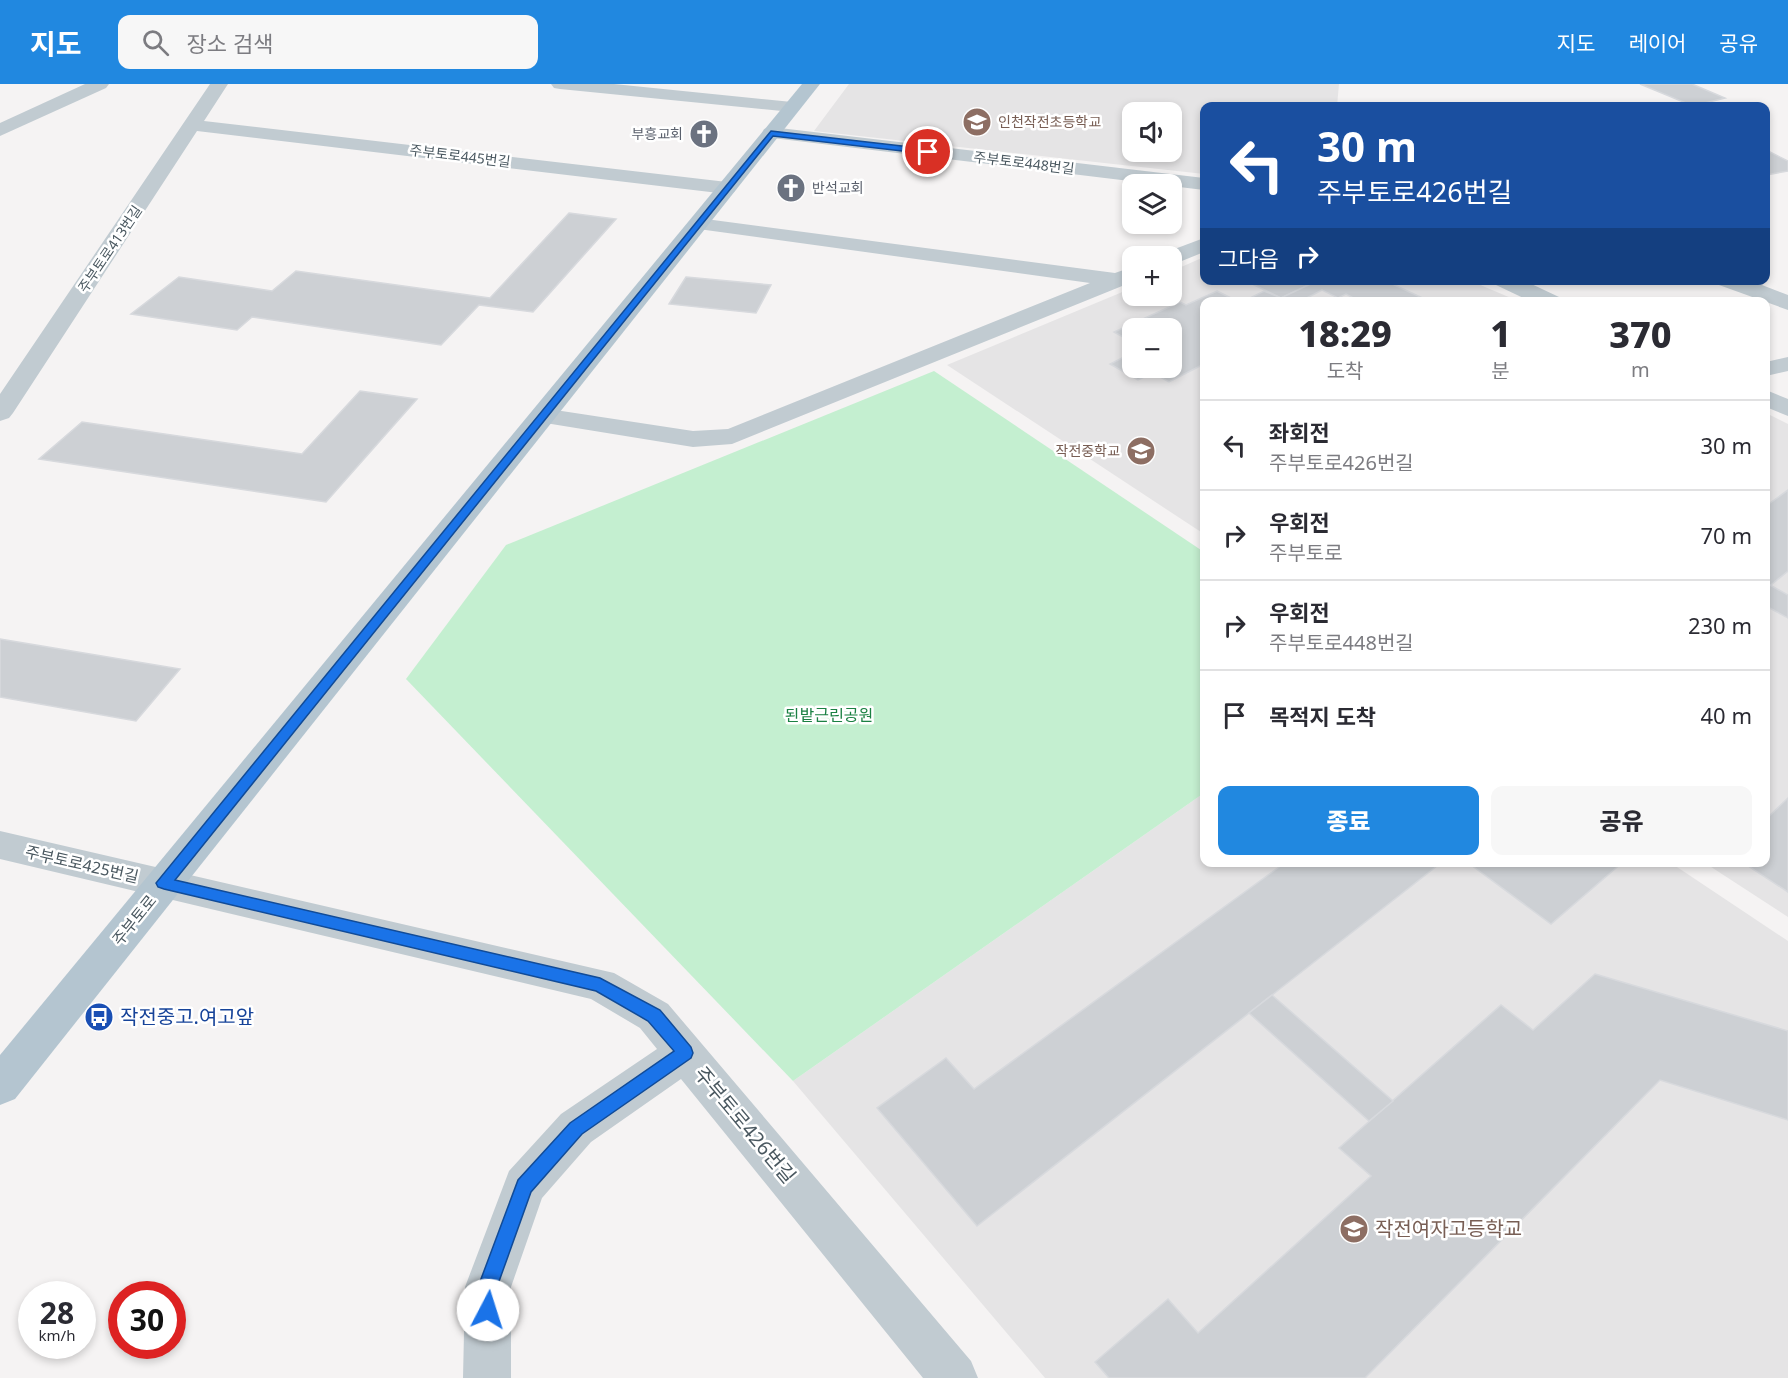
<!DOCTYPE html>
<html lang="ko">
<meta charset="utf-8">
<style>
:root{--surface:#fff;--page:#f7f7f7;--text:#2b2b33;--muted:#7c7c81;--line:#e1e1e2;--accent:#2188e0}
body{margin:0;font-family:"Noto Sans","Noto Sans KR",sans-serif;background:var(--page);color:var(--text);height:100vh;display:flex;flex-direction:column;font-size:22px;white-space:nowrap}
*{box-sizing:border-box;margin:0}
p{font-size:20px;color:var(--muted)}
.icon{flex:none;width:33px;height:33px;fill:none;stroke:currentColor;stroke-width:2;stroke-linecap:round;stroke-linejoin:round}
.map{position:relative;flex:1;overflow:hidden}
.sheet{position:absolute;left:1200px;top:213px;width:570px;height:570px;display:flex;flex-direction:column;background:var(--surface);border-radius:12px;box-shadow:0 3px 9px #0003}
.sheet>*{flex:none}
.hud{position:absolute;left:1200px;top:18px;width:570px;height:183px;border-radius:12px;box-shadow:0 3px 9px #0003;background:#1a4fa0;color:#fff;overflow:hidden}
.buttons{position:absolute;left:1122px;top:18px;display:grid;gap:12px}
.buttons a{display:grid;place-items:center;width:60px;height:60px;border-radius:12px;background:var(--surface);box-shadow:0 3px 9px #0003;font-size:30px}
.speed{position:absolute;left:18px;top:1197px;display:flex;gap:12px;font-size:30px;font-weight:700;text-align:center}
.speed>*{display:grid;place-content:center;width:78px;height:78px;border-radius:50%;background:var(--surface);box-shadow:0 3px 9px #0003;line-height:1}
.speed small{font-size:15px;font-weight:400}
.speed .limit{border:9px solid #d22;background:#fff;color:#111}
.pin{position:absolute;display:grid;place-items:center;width:51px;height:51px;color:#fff;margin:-26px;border:3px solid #fff;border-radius:50%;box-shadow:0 2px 6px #0007}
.me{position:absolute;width:66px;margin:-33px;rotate:5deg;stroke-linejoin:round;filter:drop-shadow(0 0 4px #0008)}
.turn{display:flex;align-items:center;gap:21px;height:126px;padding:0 18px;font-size:27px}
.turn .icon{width:78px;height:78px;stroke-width:2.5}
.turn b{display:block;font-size:42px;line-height:51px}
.then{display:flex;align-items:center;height:57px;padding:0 18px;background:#0003;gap:12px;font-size:22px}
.eta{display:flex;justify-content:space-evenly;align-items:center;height:102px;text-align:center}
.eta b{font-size:36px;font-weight:800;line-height:42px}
.cta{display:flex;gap:12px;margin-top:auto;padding:12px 18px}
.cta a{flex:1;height:69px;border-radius:12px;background:var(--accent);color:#fff;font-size:24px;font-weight:800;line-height:69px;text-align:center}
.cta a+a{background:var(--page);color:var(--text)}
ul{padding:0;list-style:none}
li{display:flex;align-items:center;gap:18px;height:90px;padding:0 18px;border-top:2px solid var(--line)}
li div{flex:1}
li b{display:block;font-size:22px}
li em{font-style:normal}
header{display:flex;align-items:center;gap:36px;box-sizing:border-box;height:84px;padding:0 30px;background:var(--accent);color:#fff}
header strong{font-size:28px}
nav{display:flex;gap:33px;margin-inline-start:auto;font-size:21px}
.search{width:420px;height:54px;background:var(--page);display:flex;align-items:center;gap:15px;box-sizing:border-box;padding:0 21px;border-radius:12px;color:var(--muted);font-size:22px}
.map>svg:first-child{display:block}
.education{fill:#e5e4e5;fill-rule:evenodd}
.green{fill:#c4efd0}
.building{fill:#cdd0d4;stroke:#d7d9dd;stroke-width:1.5}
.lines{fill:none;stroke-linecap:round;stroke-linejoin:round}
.minor{fill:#c1cbd1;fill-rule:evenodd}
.major{fill:#b4c5d0;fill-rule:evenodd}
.route{fill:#1a73e8;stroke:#114b97;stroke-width:1.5}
.labels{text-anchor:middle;stroke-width:5;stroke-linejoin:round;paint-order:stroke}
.far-education-label{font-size:14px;fill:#785e54;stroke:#fff;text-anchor:start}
.far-worship-label{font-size:14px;fill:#5b616d;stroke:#fff;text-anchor:end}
.far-street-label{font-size:14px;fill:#4a5860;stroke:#fff}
.park-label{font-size:16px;fill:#1b8143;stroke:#fff}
.street-label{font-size:16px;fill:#4a5860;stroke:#fff}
.near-transit-label{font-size:20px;fill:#164399;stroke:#fff;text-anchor:start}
.near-street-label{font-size:20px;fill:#4a5860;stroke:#fff}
.near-education-label{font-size:20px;fill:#785e54;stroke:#fff;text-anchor:start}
</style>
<header>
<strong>지도</strong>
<div class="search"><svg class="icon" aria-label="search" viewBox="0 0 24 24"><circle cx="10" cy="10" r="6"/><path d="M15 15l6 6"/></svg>장소 검색</div>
<nav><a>지도</a><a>레이어</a><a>공유</a></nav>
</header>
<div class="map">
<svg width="1788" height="1294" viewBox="0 0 1788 1294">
<rect width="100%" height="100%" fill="#f5f3f3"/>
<!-- education -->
<g class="education">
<path d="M849,0H1339L1337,22H1204V90L814,47ZM1132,28H1172V68H1132Z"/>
<path d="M1204,173V196L1471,197L1518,217L1204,218V450L947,281L1132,204V212H1172V187ZM1132,244H1172V284H1132Z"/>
<path d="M1766,329L1788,340V833L1705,779L1766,778Z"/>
<path d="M1204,709V778L1671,779L1788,857V1294H1045L793,997Z"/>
</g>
<!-- green -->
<path class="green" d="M934,287L1204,468V709L793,997L406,595L506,461Z"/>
<!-- building -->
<g class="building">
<path d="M1640,0H1692L1725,14L1693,22Z"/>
<path d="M1766,66L1788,77V87L1766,91Z"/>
<path d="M569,129L616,135L533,228L479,221L441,261L252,233L237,246L131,230L179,193L272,207L296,187L490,214Z"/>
<path d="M686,193L771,201L756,229L669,220Z"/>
<path d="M1244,196H1319L1281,214Z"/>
<path d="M1319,196H1384L1431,218H1361L1346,210L1338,214L1322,206L1299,218H1242L1264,207L1281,214Z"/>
<path d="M1217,207L1239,218H1204V280L1169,298L1153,289L1138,296L1110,280L1132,269V284H1172V244H1132V258L1114,248L1180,218L1186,221Z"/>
<path d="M360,307L417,315L326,418L39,375L82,338L302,370Z"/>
<path d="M1788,406V487L1766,505V422Z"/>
<path d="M1770,501L1788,511V534L1766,522V505Z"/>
<path d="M0,555L180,585L136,637L0,613Z"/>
<path d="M1788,714V808L1742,778H1766V735Z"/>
<path d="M1286,778H1442L977,1142L877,1024L946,974L974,1005Z"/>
<path d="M1467,778H1623L1551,840Z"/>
<path d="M1595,890L1788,947V1036L1660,996L1365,1294H1109L1095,1278L1168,1215L1198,1249L1371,1092L1339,1064L1501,921L1533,946Z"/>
<path d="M1272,911L1393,1017L1369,1037L1249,929Z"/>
</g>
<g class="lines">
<!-- minor -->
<g class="minor">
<path d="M85,0H109L106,4L0,52V39Z"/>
<path d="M210,0H228L204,37L727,98L734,100L737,104L734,108L727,110L197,47L13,329L9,334L0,337V310Z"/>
<path d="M551,0H614L792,18L798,19L801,23L798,27L792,28L560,5L554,4Z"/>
<path d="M771,43L1204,94V106L764,53L762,49L764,45Z"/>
<path d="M698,134L1115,189L1132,183V198L732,360L693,363L533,337L529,332L533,327L542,324L693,347L728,345L1090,199L691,144L687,140L691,136Z"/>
<path d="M1204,154V168L1172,181V172H1162L1164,169Z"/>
<path d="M1493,196H1523L1559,213L1562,218H1532L1496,201Z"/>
<path d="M1716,196H1749L1788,211V226L1719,201Z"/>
<path d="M1788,273V287L1766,292V278Z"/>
<path d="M1766,306L1788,315V332L1766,323Z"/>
<path d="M0,747L614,889L668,920L971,1277L978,1294H923L681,995L591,1058L542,1114L511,1203V1294H463L465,1203L509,1087L561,1030L657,965L640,944L591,915L0,775Z"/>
</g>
<!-- major -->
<path class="major" d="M802,0H820L15,1015L0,1021V971Z"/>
</g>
<!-- route -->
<path class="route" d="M771,47L928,65L932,68L928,70L773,52L175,796L600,894L660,926L691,963L693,969L691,974L582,1050L531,1108L497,1203V1226L495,1233L488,1236L481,1233L478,1226V1203L518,1096L570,1039L674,967L648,937L596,907L164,805L158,803L156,799Z"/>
<!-- icons -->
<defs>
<g id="school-disc" transform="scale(1.5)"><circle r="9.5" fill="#8d6e63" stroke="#fff"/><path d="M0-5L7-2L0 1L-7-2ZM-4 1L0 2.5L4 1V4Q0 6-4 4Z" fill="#fff"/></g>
<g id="church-disc" transform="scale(1.5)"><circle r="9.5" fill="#6b7280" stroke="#fff"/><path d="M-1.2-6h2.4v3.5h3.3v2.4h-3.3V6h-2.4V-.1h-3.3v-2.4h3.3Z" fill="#fff"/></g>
<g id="bus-disc" transform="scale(1.5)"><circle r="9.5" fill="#1a4fb4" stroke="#fff"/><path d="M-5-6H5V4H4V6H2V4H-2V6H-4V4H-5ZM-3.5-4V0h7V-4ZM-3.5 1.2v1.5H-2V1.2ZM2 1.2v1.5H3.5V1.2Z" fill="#fff"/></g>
</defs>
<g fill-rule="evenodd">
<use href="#school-disc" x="977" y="38"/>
<use href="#church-disc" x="704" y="50"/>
<use href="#church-disc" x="791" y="104"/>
<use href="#school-disc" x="1141" y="367"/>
<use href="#bus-disc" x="99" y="933"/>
<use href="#school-disc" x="1354" y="1145"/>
</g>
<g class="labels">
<!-- far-education labels -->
<g class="far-education-label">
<text x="998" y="43">인천작전초등학교</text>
<text x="1120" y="372" text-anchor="end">작전중학교</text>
</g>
<!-- far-worship labels -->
<g class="far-worship-label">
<text x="683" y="55">부흥교회</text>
<text x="812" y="109" text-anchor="start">반석교회</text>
</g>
<!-- far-street labels -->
<g class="far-street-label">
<text transform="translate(460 72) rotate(7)" y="5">주부토로445번길</text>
<text transform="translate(1024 79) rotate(7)" y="5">주부토로448번길</text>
<text transform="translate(110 165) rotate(-56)" y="5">주부토로413번길</text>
</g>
<!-- park labels -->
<g class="park-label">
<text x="829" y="637">된밭근린공원</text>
</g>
<!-- street labels -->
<g class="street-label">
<text transform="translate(82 780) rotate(13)" y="6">주부토로425번길</text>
<text transform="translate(134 836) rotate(-51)" y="6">주부토로</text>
</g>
<!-- near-transit labels -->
<g class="near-transit-label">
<text x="120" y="940">작전중고.여고앞</text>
</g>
<!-- near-street labels -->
<g class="near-street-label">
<text transform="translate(745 1041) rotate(50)" y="7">주부토로426번길</text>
</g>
<!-- near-education labels -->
<g class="near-education-label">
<text x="1375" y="1152">작전여자고등학교</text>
</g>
</g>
</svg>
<div class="buttons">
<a><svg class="icon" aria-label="sound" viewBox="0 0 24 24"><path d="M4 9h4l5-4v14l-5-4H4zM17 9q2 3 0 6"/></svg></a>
<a><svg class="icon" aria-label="layers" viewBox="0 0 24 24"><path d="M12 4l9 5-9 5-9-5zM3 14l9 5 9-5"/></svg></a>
<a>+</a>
<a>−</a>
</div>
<div class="speed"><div>28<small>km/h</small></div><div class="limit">30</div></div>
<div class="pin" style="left:928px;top:68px;background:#d93025"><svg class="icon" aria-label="arrive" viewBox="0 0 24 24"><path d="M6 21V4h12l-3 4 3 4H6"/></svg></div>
<svg class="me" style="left:488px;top:1226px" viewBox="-20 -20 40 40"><circle r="19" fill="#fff"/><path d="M0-13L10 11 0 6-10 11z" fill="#1a73e8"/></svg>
<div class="hud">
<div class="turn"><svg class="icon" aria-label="left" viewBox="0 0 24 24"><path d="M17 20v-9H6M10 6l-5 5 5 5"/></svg><div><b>30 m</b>주부토로426번길</div></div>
<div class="then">그다음<svg class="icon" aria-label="right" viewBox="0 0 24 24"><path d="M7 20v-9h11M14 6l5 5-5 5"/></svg></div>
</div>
<section class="sheet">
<div class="eta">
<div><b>18:29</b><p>도착</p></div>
<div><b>1</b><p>분</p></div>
<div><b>370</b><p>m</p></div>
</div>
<ul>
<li><svg class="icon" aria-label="left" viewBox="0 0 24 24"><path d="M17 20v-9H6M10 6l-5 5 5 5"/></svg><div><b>좌회전</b><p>주부토로426번길</p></div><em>30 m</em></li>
<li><svg class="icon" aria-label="right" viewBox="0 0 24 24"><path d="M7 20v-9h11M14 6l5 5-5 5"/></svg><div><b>우회전</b><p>주부토로</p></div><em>70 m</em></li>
<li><svg class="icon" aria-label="right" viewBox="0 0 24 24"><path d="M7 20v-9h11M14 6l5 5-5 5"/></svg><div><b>우회전</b><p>주부토로448번길</p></div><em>230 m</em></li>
<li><svg class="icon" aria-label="arrive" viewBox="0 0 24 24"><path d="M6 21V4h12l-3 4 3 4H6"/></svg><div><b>목적지 도착</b></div><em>40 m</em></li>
</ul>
<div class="cta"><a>종료</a><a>공유</a></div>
</section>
</div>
